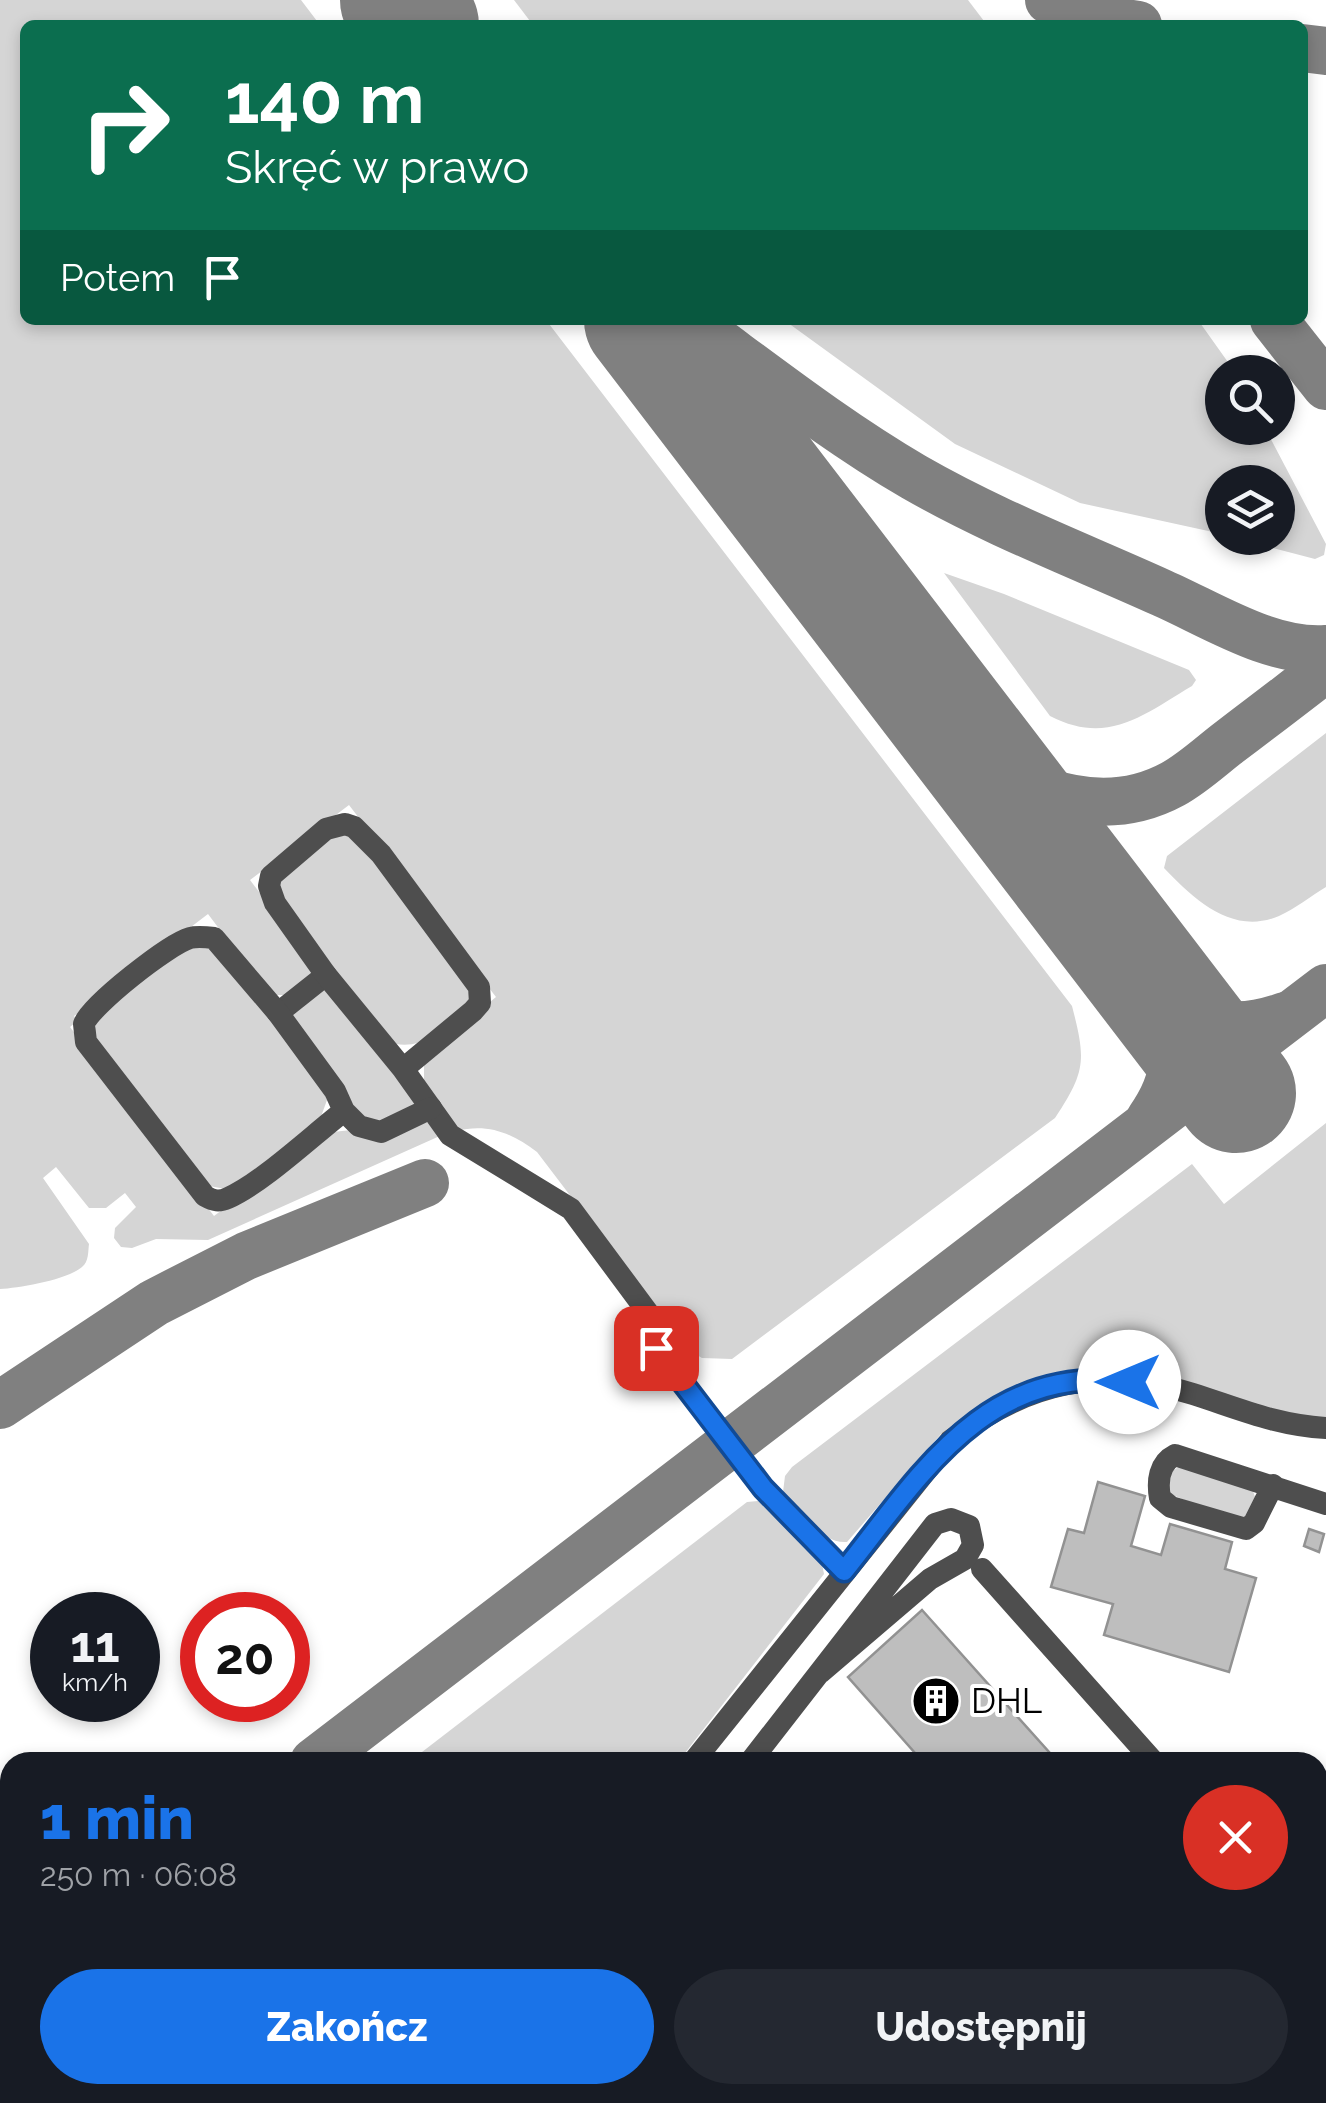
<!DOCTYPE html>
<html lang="pl">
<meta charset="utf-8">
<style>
:root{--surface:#171b24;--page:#242831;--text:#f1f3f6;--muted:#9ea1a6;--accent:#1a73e8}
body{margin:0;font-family:Raleway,sans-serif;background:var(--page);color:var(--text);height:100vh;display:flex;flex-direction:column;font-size:38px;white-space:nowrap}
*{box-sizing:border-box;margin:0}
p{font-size:32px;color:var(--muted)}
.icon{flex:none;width:55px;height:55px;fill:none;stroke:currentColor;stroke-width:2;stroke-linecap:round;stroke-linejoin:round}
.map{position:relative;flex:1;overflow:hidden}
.drawer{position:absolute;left:0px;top:1752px;width:1328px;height:352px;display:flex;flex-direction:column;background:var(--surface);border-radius:30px 30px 0 0;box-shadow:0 5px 15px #0003}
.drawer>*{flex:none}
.top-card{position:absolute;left:20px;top:20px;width:1288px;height:305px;border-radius:15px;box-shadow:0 5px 15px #0003;background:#0b6e4f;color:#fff;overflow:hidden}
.fabs{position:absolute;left:1205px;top:355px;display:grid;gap:20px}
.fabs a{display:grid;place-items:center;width:90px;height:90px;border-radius:50%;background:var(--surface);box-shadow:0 5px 15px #0003;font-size:50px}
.speed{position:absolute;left:30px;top:1592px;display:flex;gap:20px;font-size:50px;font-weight:700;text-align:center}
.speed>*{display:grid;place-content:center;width:130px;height:130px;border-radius:50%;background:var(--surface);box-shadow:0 5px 15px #0003;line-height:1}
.speed small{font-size:25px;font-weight:400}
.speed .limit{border:15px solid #d22;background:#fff;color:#111}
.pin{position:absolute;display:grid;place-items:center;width:85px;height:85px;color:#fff;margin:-42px;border-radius:20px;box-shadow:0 5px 15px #0006}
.me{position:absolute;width:110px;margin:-55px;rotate:270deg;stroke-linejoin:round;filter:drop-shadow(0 0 8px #0008)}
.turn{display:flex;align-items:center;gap:35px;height:210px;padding:0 40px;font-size:45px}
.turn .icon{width:130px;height:130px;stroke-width:2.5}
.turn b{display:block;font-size:70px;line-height:85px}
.then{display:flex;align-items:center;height:95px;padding:0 40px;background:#0003;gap:20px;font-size:38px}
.round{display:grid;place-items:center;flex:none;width:105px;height:105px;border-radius:52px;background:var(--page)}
.overview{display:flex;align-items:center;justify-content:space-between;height:170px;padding:0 40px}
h1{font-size:60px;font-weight:800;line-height:75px;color:var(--accent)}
.primary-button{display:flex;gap:20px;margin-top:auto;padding:20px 40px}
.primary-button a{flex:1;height:115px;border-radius:60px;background:var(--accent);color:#fff;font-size:40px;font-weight:800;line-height:115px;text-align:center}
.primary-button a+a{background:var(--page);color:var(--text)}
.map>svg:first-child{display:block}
.green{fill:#d5d5d5}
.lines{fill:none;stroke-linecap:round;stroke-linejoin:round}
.taxiway{stroke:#808080;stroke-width:48}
.runway{stroke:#808080;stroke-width:120}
.building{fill:#bebebe;stroke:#929292;stroke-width:2.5}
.major-casing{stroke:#dbdbdb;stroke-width:30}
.path{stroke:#707070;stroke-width:4;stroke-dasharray:2.5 5;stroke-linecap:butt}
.minor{stroke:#4e4e4e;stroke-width:22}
.major{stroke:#000;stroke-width:25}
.route-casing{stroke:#114b97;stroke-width:25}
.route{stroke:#1a73e8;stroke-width:18}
.labels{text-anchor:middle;stroke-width:8;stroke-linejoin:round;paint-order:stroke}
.poi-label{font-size:35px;fill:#000;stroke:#fff;text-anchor:start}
</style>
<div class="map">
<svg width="1326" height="2103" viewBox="0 0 1326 2103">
<rect width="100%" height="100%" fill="#fff"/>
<!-- green -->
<g class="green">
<path d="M0,0H301L320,25H25V320H546L1072,1006C1086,1060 1086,1071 1055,1118L732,1359L702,1358L687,1349L537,1152C512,1133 488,1123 456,1131L424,1086V1062L427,1054L496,997L349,805L250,880L312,962L314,972L286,995H269L208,914L74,1016L77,1021L70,1027L214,1216L324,1133L423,1122L435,1123L442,1135L208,1240L156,1239L132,1248L121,1247L114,1238L115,1228L136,1207L125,1193L106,1208H89L56,1167L43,1178L89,1244C88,1251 89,1262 82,1267C67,1280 19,1288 0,1289Z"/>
<path d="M514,0H968L987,25H533Z"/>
<path d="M784,320H1198L1235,372H1222V428H1265L1326,544L1324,555L1315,559L1235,538H1278V482H1222V534L1080,503L955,444Z"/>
<path d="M944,573L1004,594L1189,670L1196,680L1192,686C1143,715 1108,746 1050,716Z"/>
<path d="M1326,733V887C1311,896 1295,909 1279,916C1232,936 1194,899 1164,868L1167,856Z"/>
<path d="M354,834L461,963L471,1001C444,1025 422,1057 384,1040L278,894L283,868L319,838Z"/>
<path d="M210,943L323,1081L327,1100L318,1125L226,1189L209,1186L93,1042L98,1014L179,947Z"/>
<path d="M326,986L416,1098L414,1107L387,1124L365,1120L289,1022L290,1014Z"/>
<path d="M1326,1123V1417L1294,1416L1103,1370L1053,1376L1009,1391L941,1434L847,1542C820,1544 800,1510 783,1492L785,1476L792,1467L1192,1164L1224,1204Z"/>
<path d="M1181,1465L1253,1491L1255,1497L1248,1516L1232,1520L1168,1493L1170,1473Z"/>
<path d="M758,1501L767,1504L822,1564L824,1574L678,1762H409L747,1502Z"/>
<path d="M10,1797V1883L0,1889V1798Z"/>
<path d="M1326,2029V2077L1314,2103H1302L1304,2095H1318V2048Z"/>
<path d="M10,2075V2095H218V2103H0V2084Z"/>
<path d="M998,2095H1163L1159,2103H870L998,2101Z"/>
</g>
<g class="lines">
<!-- taxiway -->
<g class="taxiway">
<path d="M1049,0L1083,16L1138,25"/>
<path d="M1302,48L1326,51"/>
<path d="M689,320C763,374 835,431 914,477C994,523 1078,555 1162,593C1212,615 1270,653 1326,649"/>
<path d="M1274,320L1326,386"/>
<path d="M978,757C1035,796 1107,820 1173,784C1193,773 1211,756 1228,743C1261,718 1294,693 1326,668"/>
<path d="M1150,1119C1182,1073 1175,1048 1161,997C1209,1024 1230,1035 1285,1016"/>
<path d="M0,1405L154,1303L246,1256L425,1183"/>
<path d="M314,1762L1326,988"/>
<path d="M0,1999L10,1991"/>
</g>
<!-- runway -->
<g class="runway">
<path d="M400,0L419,25"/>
<path d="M644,320L1236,1093"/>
</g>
</g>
<!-- building -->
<g class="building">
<path d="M1098,1482L1145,1496L1131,1546L1161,1555L1170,1524L1232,1542L1225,1569L1256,1578L1229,1672L1104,1635L1113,1604L1051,1587L1068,1529L1084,1533Z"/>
<path d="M1309,1529L1324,1534L1319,1552L1304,1546Z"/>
<path d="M922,1610L1058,1762H923L848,1677Z"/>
</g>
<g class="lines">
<!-- major casing -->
<g class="major-casing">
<g id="major">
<path d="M1318,1944L1326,1925"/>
<path d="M1318,2017L1326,1998"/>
<path d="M1248,2103L1251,2095"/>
<path d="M1279,2103L1283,2095"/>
</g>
</g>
<!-- path -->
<g class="path">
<path d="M1318,1864L1326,1850"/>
<path d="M863,2095V2103"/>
<path d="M1214,2103L1217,2095"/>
</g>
<!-- minor -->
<g class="minor">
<path d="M278,1013L326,975"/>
<path d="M403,1069L473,1011L480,1003L479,987L381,854L354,827L345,824L326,829L271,876L269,886L275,903L326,975L403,1069L450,1135L571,1209L666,1337L656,1348L763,1488L844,1571"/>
<path d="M344,1111C313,1135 262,1183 228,1198C219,1202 214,1201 205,1196L86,1042L84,1024C91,1005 169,944 190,938C197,936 206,937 214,938L278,1013L335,1091L344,1111L359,1126L381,1132L431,1108"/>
<path d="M1273,1485L1254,1523L1246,1529L1171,1507L1160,1498C1157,1481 1159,1463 1175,1455L1326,1504"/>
<path d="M982,1569L1154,1762"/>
<path d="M693,1762L950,1441C1026,1382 1100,1365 1193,1394C1240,1409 1276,1425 1326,1428"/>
<path d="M750,1762L935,1524L951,1519L969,1526L973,1545L965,1559L930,1579L820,1673"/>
<path d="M228,2095V2103"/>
<path d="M683,2095V2103"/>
<path d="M302,2103V2095"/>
</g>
<!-- major -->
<use href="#major" class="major"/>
</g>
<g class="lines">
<!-- route casing -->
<g class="route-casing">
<path id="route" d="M656,1348L763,1488L844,1571C921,1474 986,1364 1129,1382"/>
</g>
<!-- route -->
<use href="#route" class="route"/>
</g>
<!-- icons -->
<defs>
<g id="building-disc" transform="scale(2.5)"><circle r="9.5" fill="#000" stroke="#fff"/><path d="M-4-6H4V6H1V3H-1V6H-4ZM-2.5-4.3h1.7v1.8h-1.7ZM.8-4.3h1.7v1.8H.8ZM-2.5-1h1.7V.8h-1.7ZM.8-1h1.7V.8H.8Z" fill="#fff"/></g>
</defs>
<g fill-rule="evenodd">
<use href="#building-disc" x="936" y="1701"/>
</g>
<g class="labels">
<!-- poi labels -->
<g class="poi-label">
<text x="971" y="1713">DHL</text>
</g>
</g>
</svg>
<div class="fabs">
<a><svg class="icon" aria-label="search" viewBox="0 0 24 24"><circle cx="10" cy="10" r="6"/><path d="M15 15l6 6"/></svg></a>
<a><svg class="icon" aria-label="layers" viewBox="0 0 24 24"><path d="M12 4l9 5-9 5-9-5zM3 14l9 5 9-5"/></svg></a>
</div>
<div class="speed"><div>11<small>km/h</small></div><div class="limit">20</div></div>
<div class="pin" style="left:656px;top:1348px;background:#d93025"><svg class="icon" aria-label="arrive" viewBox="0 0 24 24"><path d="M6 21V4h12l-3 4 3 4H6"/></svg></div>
<svg class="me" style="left:1129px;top:1382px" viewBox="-20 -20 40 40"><circle r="19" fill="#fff"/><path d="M0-13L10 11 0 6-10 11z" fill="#1a73e8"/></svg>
<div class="top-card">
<div class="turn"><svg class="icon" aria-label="right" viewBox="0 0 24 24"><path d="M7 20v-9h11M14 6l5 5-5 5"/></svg><div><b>140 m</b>Skręć w prawo</div></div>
<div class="then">Potem<svg class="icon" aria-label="arrive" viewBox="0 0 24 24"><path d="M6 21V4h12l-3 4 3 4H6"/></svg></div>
</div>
<section class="drawer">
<div class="overview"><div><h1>1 min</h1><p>250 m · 06:08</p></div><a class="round" style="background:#d93025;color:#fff"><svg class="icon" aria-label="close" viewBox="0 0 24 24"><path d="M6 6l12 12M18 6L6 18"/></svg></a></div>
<div class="primary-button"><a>Zakończ</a><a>Udostępnij</a></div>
</section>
</div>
